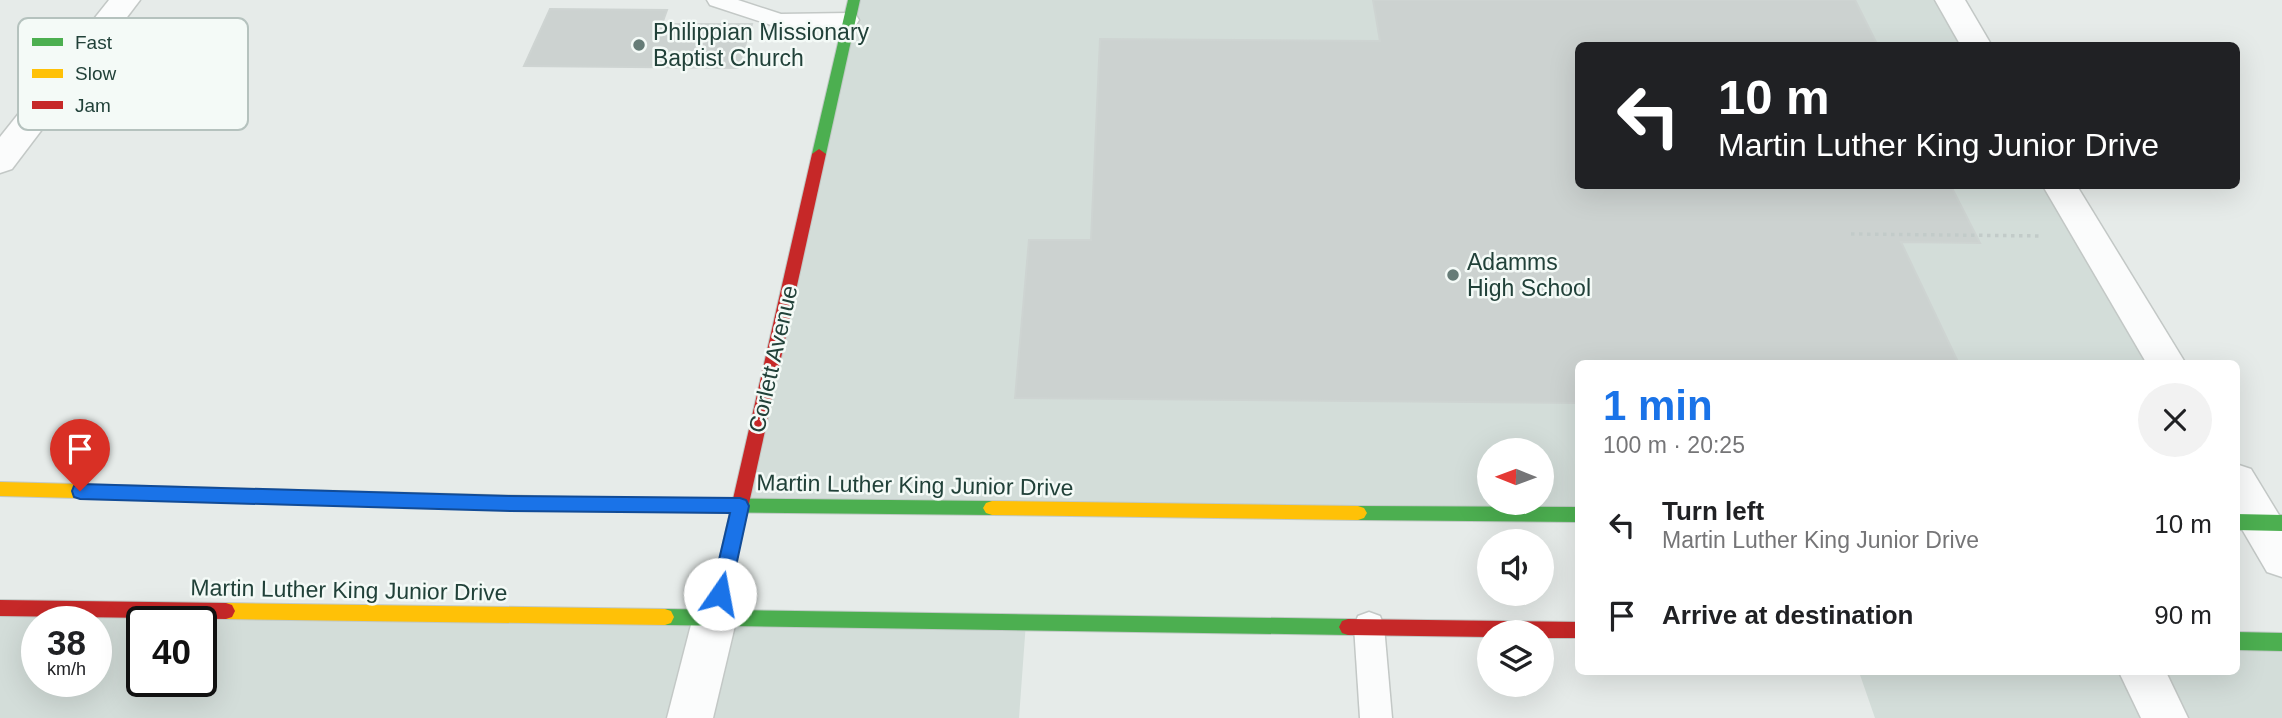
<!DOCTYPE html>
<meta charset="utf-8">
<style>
:root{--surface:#fff;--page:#f2f2f2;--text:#202124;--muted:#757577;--accent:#1a73e8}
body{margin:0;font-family:Helvetica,sans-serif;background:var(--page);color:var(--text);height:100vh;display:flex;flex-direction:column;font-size:26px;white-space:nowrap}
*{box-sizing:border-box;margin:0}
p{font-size:23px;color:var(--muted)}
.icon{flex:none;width:38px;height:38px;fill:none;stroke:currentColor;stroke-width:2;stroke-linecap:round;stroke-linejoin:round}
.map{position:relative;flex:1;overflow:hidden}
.sheet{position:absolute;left:1575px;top:360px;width:665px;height:315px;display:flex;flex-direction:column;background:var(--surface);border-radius:10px;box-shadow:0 7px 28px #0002}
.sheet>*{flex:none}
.guide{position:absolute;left:1575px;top:42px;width:665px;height:147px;border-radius:10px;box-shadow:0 7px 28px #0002;background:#202124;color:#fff;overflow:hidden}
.needle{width:46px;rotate:271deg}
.fabs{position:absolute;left:1477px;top:438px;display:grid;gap:14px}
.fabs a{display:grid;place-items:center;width:77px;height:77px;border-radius:50%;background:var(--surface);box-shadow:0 7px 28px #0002;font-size:35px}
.speed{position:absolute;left:21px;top:606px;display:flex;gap:14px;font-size:35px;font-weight:700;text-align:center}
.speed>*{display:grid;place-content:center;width:91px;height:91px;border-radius:50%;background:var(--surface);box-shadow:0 7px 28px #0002;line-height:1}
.speed small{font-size:18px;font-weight:400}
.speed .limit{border:4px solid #111;border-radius:10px;background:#fff;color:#111}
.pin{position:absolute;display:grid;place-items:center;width:60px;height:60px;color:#fff;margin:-72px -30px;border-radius:50% 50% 50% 0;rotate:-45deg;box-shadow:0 0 7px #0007}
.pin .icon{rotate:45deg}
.me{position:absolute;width:77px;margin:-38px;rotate:12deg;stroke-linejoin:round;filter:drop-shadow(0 0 5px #0008)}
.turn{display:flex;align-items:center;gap:24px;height:147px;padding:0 28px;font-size:32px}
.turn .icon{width:91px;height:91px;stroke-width:2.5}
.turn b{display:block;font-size:49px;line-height:60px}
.round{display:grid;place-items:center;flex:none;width:74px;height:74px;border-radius:37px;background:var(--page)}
.overview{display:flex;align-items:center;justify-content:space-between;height:119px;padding:0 28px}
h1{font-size:42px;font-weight:700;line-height:52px;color:var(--accent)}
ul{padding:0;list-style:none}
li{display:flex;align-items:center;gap:21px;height:91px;padding:0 28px}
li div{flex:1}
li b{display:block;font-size:26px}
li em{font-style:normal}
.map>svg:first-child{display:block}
.built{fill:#d3ddd9;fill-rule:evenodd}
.building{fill:#ccd2d0;stroke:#ced4d2;stroke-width:2}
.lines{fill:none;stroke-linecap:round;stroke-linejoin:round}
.lane-casing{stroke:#c3c8c6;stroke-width:3}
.street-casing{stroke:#c3c8c6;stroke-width:3}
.fast-casing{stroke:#c1c9c6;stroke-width:2}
.slow-casing{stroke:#c1c9c6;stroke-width:2}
.jam-casing{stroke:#c1c9c6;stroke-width:2}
.path{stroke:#c2cbc9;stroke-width:3.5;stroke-dasharray:3.5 4.5;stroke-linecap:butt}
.lane{fill:#fbfcfc;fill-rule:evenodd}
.street{fill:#fbfcfc;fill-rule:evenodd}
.fast{fill:#4caf50;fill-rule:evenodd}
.slow{fill:#ffc107;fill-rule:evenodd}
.jam{fill:#c62828;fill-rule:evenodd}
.route{fill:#1a73e8;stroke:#114b97;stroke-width:2}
.poi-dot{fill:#667c77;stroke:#f4faf7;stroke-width:2.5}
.labels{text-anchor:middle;stroke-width:5;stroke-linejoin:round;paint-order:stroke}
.poi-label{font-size:23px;fill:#214139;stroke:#f4faf7;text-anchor:start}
.street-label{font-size:23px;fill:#214139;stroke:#f4faf7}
.key{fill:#f4faf7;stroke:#b5c2be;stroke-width:2}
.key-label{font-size:19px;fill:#214139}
</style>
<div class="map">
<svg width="2282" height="718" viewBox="0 0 2282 718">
<rect width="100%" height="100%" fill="#e6ebe9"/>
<!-- built -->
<g class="built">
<path d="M854,0H1950L1977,45L1578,46V186H2060L2167,364H1578V515L740,506ZM1489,450H1542V502H1489Z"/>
<path d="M0,608L1026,622L1019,718H0ZM37,621H96V681H37ZM142,621H201V681H142Z"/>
<path d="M2237,641L2282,642V718H1875L1859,672H2236Z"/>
</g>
<!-- building -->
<g class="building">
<path d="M1373,0H1855L1878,46H1578V186H1951L1980,243L1901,242L1959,364H1578V403L1015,398L1029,240H1091L1100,39L1380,41Z"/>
<path d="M550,9L667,10L662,24H752L738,68L524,66Z"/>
</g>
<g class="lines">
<!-- lane casing -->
<g class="lane-casing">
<g id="lane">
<path d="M707,0H738L781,14L849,13L856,15L859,20L856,25L849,27L780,28L710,5Z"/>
<path d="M1369,612L1380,616L1384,626L1392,718H1360L1354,626L1358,616Z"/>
</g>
</g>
<!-- street casing -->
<g class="street-casing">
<g id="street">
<path d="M109,0H140L12,169L0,173V137Z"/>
<path d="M1935,0H1965L1992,46H1961Z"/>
<path d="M2043,186H2077L2186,364H2147Z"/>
<path d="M2236,464L2251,469L2282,520V577L2267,572L2236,519Z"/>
<path d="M715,597L731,603L737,617L713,718H667L693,617L699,603Z"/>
<path d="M2119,672H2166L2188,718H2141Z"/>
</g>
</g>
<!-- fast casing -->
<g class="fast-casing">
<g id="fast">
<path d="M848,0H860L826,154L819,159L812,154Z"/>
<path d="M571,497L992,501L998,503L1001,508L998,513L992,515L571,511L565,509L562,504L565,499Z"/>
<path d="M1358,506L1578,507V522L1358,520L1352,518L1349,513L1352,508Z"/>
<path d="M2236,514L2282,515V531L2236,530Z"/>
<path d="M665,609L1348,619L1354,621L1357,627L1354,633L1348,635L665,625L659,623L656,617L659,611Z"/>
<path d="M2236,632L2282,633V651L2236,650Z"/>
</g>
</g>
<!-- slow casing -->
<g class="slow-casing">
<g id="slow">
<path d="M0,482L571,497L577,499L580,504L577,509L571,511L0,496Z"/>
<path d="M992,501L1358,506L1364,508L1367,513L1364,518L1358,520L992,515L986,513L983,508L986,503Z"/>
<path d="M226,603L665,609L671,611L674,617L671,623L665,625L226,619L220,617L217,611L220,605Z"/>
</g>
</g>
<!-- jam casing -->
<g class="jam-casing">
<g id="jam">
<path d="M819,149L826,154L724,617L721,623L715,625L709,623L706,617L812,154Z"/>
<path d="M0,600L226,603L232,605L235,611L232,617L226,619L0,616Z"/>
<path d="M1348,619L1578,622V638H1542V632H1489V637L1348,635L1342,633L1339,627L1342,621Z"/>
</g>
</g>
<!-- path -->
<path class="path" d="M1851,234L2043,236"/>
<!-- lane -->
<use href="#lane" class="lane"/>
<!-- street -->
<use href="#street" class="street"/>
<!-- fast -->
<use href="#fast" class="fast"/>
<!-- slow -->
<use href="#slow" class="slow"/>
<!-- jam -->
<use href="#jam" class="jam"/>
</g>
<!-- route -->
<path class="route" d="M80,484L510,496L740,498L746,500L749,506L730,594L727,600L720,603L714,600L711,594L730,513L510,511L80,499L74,497L72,491L74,486Z"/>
<!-- markers -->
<g class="poi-dot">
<circle cx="639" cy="45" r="7"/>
<circle cx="1453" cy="275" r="7"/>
</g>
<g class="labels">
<!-- poi labels -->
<g class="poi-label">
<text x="653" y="40">Philippian Missionary<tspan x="653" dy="26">Baptist Church</tspan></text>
<text x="1467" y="270">Adamms<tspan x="1467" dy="26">High School</tspan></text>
</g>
<!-- street labels -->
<g class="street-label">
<text transform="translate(773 359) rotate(-77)" y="8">Corlett Avenue</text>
<text transform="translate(915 485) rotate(1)" y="8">Martin Luther King Junior Drive</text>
<text transform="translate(349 590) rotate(1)" y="8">Martin Luther King Junior Drive</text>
</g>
</g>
<!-- legend -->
<rect x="18" y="18" width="230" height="112" rx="10" class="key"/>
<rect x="32" y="38" width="31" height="8" fill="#4caf50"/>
<rect x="32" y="69" width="31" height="9" fill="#ffc107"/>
<rect x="32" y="101" width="31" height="8" fill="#c62828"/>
<g class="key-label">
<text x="75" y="49">Fast</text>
<text x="75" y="80">Slow</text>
<text x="75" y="112">Jam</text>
</g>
</svg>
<div class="fabs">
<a><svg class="needle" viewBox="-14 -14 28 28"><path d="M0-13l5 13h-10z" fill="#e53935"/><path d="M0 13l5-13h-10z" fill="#757577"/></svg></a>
<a><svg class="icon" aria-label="sound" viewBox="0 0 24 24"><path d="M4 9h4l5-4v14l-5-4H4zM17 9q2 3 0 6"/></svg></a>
<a><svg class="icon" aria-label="layers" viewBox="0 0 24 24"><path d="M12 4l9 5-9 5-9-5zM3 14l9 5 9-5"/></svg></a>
</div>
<div class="speed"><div>38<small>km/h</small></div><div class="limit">40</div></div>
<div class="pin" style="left:80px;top:491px;background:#d93025"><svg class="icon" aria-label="arrive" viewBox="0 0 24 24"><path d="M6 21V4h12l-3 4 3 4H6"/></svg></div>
<svg class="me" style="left:720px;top:594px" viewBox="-20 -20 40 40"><circle r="19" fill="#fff"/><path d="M0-13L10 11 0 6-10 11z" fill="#1a73e8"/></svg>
<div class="guide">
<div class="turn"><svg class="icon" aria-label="left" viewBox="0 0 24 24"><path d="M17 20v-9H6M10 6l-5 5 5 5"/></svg><div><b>10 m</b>Martin Luther King Junior Drive</div></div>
</div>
<section class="sheet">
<div class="overview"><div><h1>1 min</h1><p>100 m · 20:25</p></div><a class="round"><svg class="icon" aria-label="close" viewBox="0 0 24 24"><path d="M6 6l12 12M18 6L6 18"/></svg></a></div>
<ul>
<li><svg class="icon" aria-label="left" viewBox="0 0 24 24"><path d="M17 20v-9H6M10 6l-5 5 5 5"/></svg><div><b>Turn left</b><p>Martin Luther King Junior Drive</p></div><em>10 m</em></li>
<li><svg class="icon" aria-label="arrive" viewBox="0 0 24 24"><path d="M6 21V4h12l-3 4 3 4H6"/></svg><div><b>Arrive at destination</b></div><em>90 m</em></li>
</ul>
</section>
</div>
